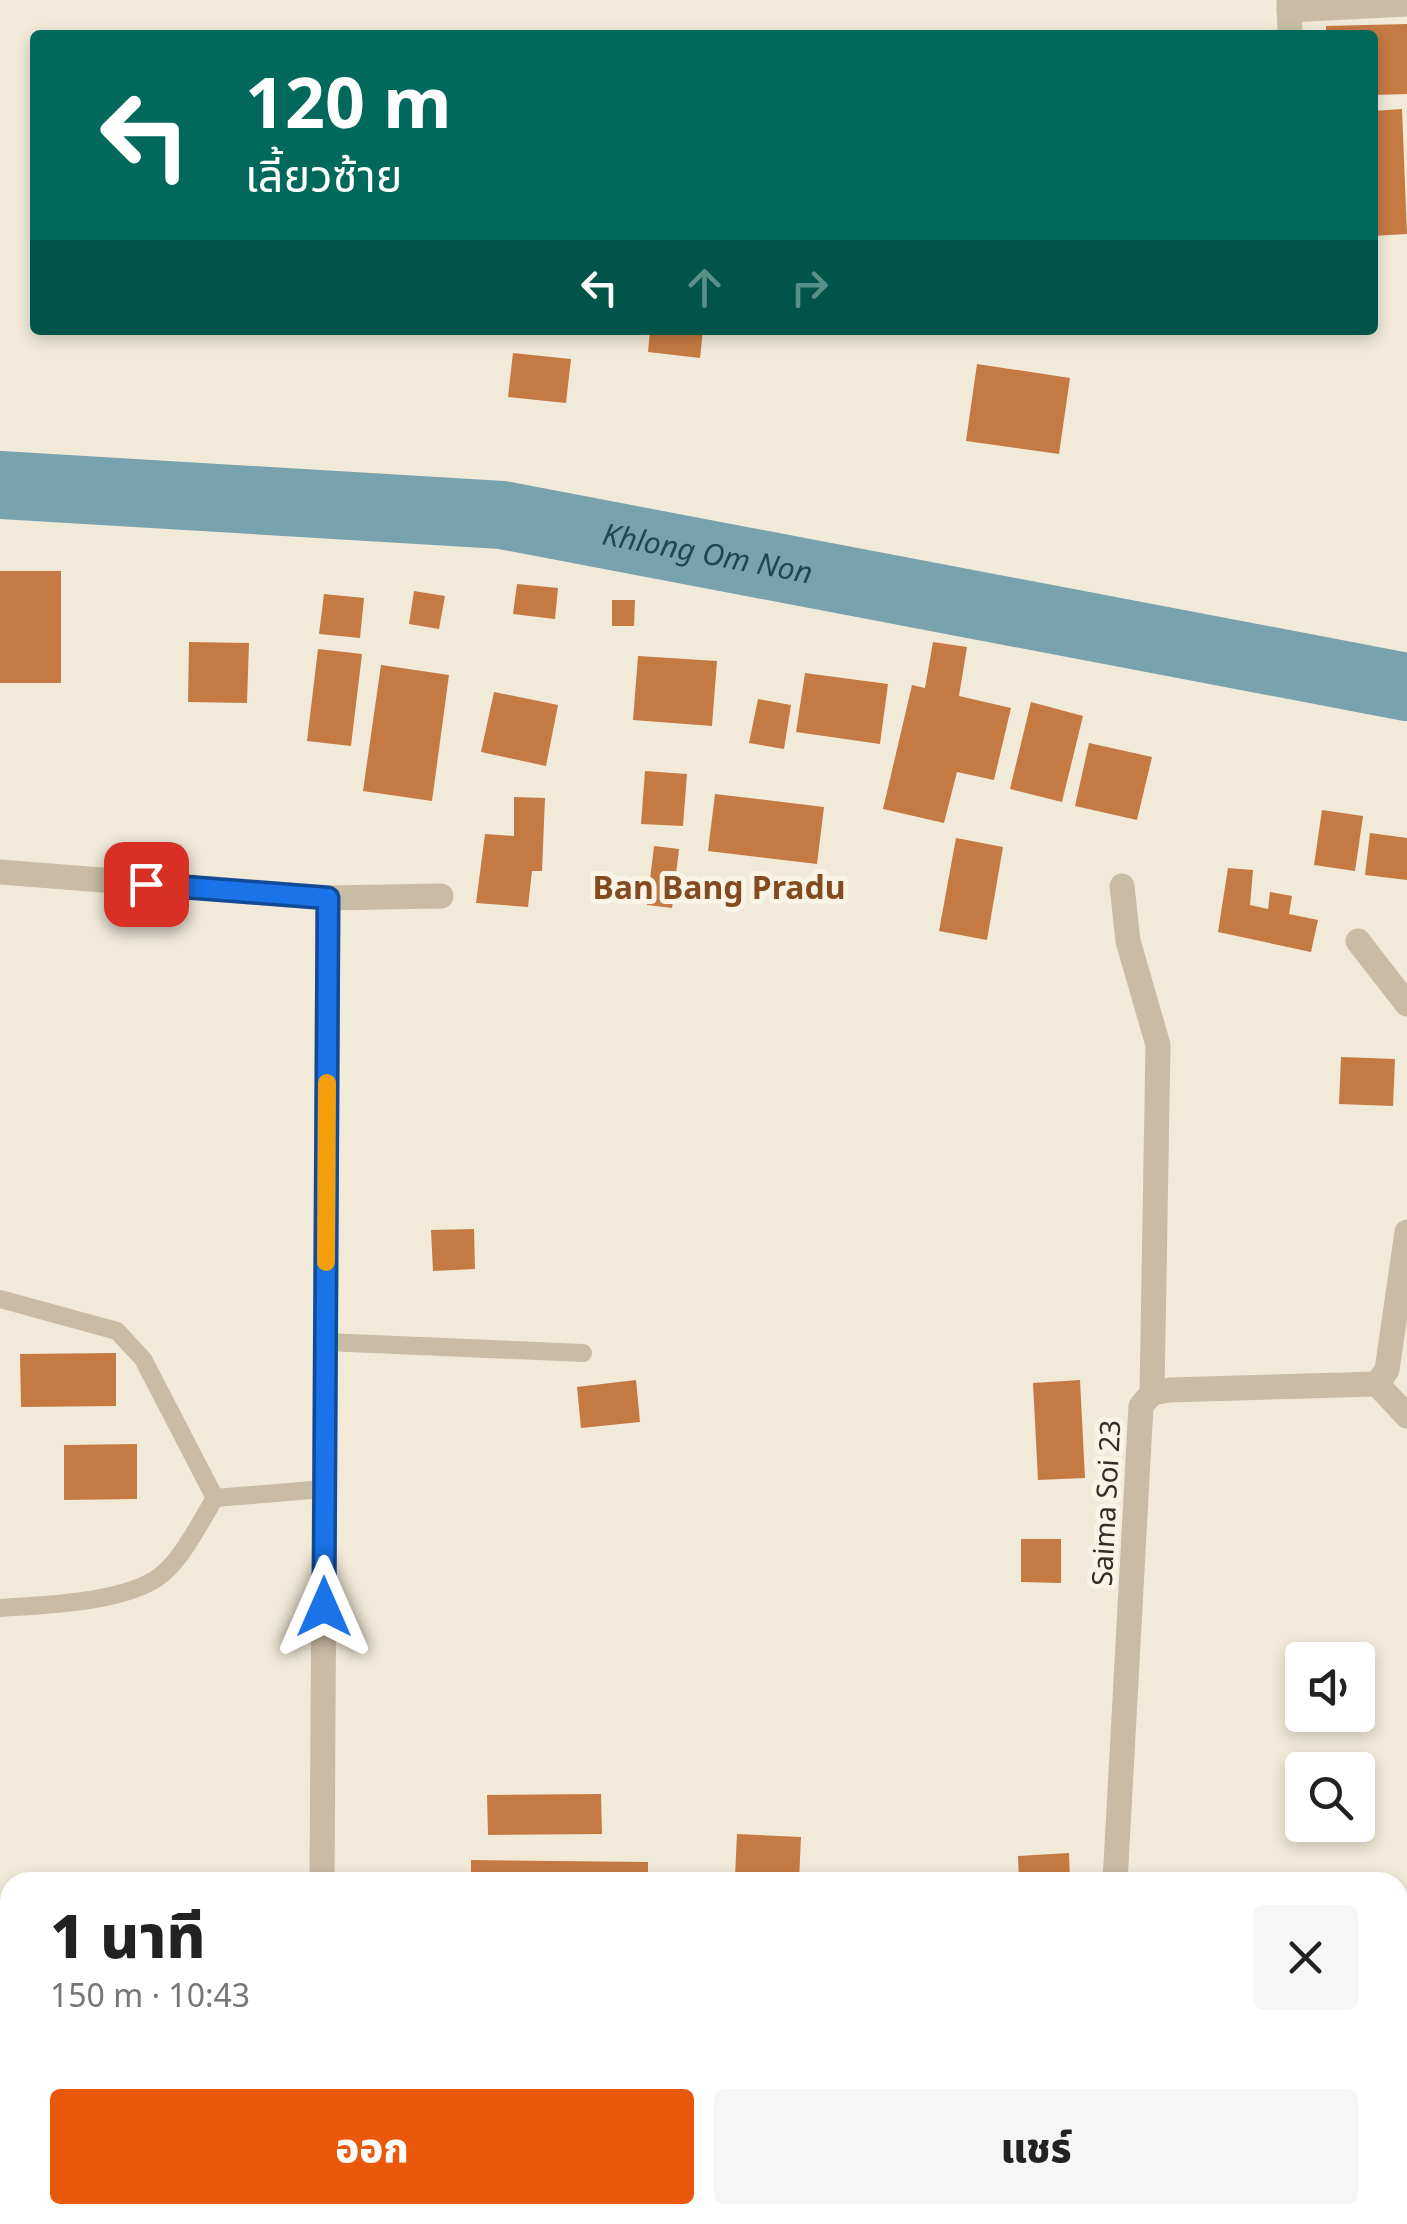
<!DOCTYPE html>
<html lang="th">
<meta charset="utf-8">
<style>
:root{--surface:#fff;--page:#f6f6f6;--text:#222;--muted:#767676;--accent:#ea580c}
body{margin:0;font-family:"Noto Sans","Noto Sans Thai",sans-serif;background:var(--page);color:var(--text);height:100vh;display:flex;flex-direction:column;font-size:38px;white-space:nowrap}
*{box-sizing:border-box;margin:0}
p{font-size:32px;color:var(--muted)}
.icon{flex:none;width:55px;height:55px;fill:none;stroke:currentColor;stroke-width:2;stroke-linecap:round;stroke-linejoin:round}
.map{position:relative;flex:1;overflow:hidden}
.side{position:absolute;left:0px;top:1872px;width:1408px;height:352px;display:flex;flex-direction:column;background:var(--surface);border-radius:30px 30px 0 0;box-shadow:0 5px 15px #0003}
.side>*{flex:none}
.hud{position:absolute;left:30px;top:30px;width:1348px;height:305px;border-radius:10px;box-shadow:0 5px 15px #0003;background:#00695c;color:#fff;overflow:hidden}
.fabs{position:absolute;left:1285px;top:1642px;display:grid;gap:20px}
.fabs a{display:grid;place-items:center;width:90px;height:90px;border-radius:10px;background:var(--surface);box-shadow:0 5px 15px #0003;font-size:50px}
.pin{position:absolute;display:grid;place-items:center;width:85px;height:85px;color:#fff;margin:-42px;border-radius:20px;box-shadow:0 5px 15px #0006}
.me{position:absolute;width:110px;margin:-55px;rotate:0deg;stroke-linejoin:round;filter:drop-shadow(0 0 8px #0008)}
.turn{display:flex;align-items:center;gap:35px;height:210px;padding:0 50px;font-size:45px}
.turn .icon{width:130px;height:130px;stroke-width:2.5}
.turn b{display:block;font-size:70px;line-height:85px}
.lanes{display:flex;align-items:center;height:95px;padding:0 50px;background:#0003;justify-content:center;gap:50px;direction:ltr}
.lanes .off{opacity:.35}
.round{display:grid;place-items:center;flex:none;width:105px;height:105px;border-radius:10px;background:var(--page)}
.summary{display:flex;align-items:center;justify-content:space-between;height:170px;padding:0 50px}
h1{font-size:60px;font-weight:800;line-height:75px}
.action{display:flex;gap:20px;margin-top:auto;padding:20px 50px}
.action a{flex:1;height:115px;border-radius:10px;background:var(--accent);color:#fff;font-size:40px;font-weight:800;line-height:115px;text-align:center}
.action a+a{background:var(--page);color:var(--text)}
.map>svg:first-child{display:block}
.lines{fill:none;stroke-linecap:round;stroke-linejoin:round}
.river{stroke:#78a2ae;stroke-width:68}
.building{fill:#c67a43}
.service{stroke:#c9bca5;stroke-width:18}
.minor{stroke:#c9bca5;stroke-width:25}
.route-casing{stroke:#114b97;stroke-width:25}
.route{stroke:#1a73e8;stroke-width:18}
.slow{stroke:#f59e0b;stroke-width:18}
.labels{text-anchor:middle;stroke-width:10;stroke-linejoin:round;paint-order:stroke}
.street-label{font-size:28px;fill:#352e27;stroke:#f9f4e5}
.water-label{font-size:30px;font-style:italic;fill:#1c4856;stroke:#f9f4e5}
.quarter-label{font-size:32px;font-weight:bold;fill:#844a20;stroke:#f9f4e5}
</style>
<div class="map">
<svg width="1407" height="2224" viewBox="0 0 1407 2224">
<rect width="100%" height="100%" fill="#f1ead9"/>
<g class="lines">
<!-- river -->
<path class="river" id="s1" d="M0,485L502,515L1407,687"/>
</g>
<!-- building -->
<g class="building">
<path d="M1407,24V94L1372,95V35H1326V26Z"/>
<path d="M1402,109L1407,234L1372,236V111Z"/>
<path d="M650,330H703L700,358L648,352Z"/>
<path d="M513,353L571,359L566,403L508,397Z"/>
<path d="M977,364L1070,378L1059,454L966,441Z"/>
<rect x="0" y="571" width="61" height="112"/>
<path d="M517,584L558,588L555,619L513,614Z"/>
<path d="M414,591L445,596L439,629L409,624Z"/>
<path d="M324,594L364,598L360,638L319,634Z"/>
<path d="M612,600H635L634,626H612Z"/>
<path d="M189,642L249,643L247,703L188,702Z"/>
<path d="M933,642L967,647L959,696L1011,708L994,780L957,772L944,823L883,809L912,685L925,688Z"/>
<path d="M318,649L362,654L351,746L307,741Z"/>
<path d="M638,656L717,661L712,726L633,720Z"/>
<path d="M381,665L449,675L432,801L363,791Z"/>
<path d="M805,673L888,684L880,744L796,732Z"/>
<path d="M494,692L558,705L546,766L481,752Z"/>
<path d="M758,699L791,705L784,749L749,743Z"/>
<path d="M1031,702L1083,716L1062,802L1010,789Z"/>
<path d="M1089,743L1152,757L1137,820L1075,806Z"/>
<path d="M645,771L687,774L683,826L641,824Z"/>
<path d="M715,794L824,807L817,864L708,851Z"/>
<path d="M514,797L545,798L542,871H532L528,907L476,903L485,834L514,836Z"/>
<path d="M1322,810L1363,816L1355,871L1314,865Z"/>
<path d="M1370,833L1407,838V880L1365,875Z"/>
<path d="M956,838L1003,847L987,940L939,931Z"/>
<path d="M654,846L679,849L672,908L647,905Z"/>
<path d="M1228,868L1253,870L1250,905L1268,909L1270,892L1292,896L1289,914L1318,920L1311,952L1218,932Z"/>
<path d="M1341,1057L1395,1059L1393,1106L1339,1104Z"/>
<path d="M474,1229L475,1269L433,1271L431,1230Z"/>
<path d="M116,1353V1406L21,1407L20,1354Z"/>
<path d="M636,1380L640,1422L581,1428L577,1387Z"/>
<path d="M1080,1380L1085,1478L1038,1480L1033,1383Z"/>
<path d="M137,1444V1499L64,1500V1445Z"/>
<path d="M1021,1539H1061V1583L1021,1582Z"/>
<path d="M601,1794L602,1834L488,1835L487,1795Z"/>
<path d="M737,1834L801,1837L799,1881L735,1877Z"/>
<path d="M1069,1853L1070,1882H1019L1018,1856Z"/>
<path d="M471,1860L648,1862V1882H471Z"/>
</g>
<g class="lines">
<!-- service -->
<g class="service">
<path d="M0,1299L117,1331L143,1359L215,1498"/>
<path d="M326,1342L583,1353"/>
<path d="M0,1608C44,1605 135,1603 167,1570C186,1551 201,1521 215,1498L325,1489"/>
</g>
<!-- minor -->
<g class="minor">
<path d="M1289,0L1290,35"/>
<path d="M1289,10L1407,4"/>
<path d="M0,872L328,898L441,896"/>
<path d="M1122,886L1128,941L1158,1045L1152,1393"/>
<path d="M1358,941L1407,1004"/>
<path d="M1377,1384L1407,1416"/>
<path d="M322,1882L328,898"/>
<path d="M1115,1882L1141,1406L1152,1393L1170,1390L1377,1384L1387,1370L1407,1232"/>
<path d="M320,2224V2215"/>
<path d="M1100,2224V2215"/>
</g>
</g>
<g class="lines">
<!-- route casing -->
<g class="route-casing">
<path id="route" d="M146,884L328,898L324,1607"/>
</g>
<!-- route -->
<use href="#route" class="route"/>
<!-- slow -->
<path class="slow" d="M326,1262L327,1083"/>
</g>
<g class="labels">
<!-- street labels -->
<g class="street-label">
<text transform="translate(1106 1503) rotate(-87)" y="10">Saima Soi 23</text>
</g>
<!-- water labels -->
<g class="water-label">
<text dy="10" stroke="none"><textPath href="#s1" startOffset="712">Khlong Om Non</textPath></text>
</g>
<!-- quarter labels -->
<g class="quarter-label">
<text x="719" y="899">Ban Bang Pradu</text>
</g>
</g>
</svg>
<div class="fabs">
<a><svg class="icon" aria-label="sound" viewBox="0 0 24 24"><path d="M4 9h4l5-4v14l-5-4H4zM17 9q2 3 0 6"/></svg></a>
<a><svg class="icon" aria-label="search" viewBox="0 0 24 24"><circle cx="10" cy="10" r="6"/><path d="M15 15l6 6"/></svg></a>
</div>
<div class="pin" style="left:146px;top:884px;background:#d93025"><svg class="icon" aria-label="arrive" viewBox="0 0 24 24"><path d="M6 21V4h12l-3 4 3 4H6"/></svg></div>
<svg class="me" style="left:324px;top:1607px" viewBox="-20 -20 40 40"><path d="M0-17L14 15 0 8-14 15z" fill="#1a73e8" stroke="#fff" stroke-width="4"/></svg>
<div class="hud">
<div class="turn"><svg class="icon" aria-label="left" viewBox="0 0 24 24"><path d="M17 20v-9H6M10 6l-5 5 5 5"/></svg><div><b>120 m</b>เลี้ยวซ้าย</div></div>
<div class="lanes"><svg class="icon" aria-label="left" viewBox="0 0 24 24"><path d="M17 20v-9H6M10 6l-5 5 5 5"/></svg><svg class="icon off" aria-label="ahead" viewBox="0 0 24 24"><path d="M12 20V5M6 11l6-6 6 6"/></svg><svg class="icon off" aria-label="right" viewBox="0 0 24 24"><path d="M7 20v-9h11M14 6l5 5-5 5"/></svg></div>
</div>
<section class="side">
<div class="summary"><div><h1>1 นาที</h1><p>150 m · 10:43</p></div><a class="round"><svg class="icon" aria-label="close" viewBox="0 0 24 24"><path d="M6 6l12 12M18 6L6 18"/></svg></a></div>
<div class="action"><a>ออก</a><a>แชร์</a></div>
</section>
</div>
